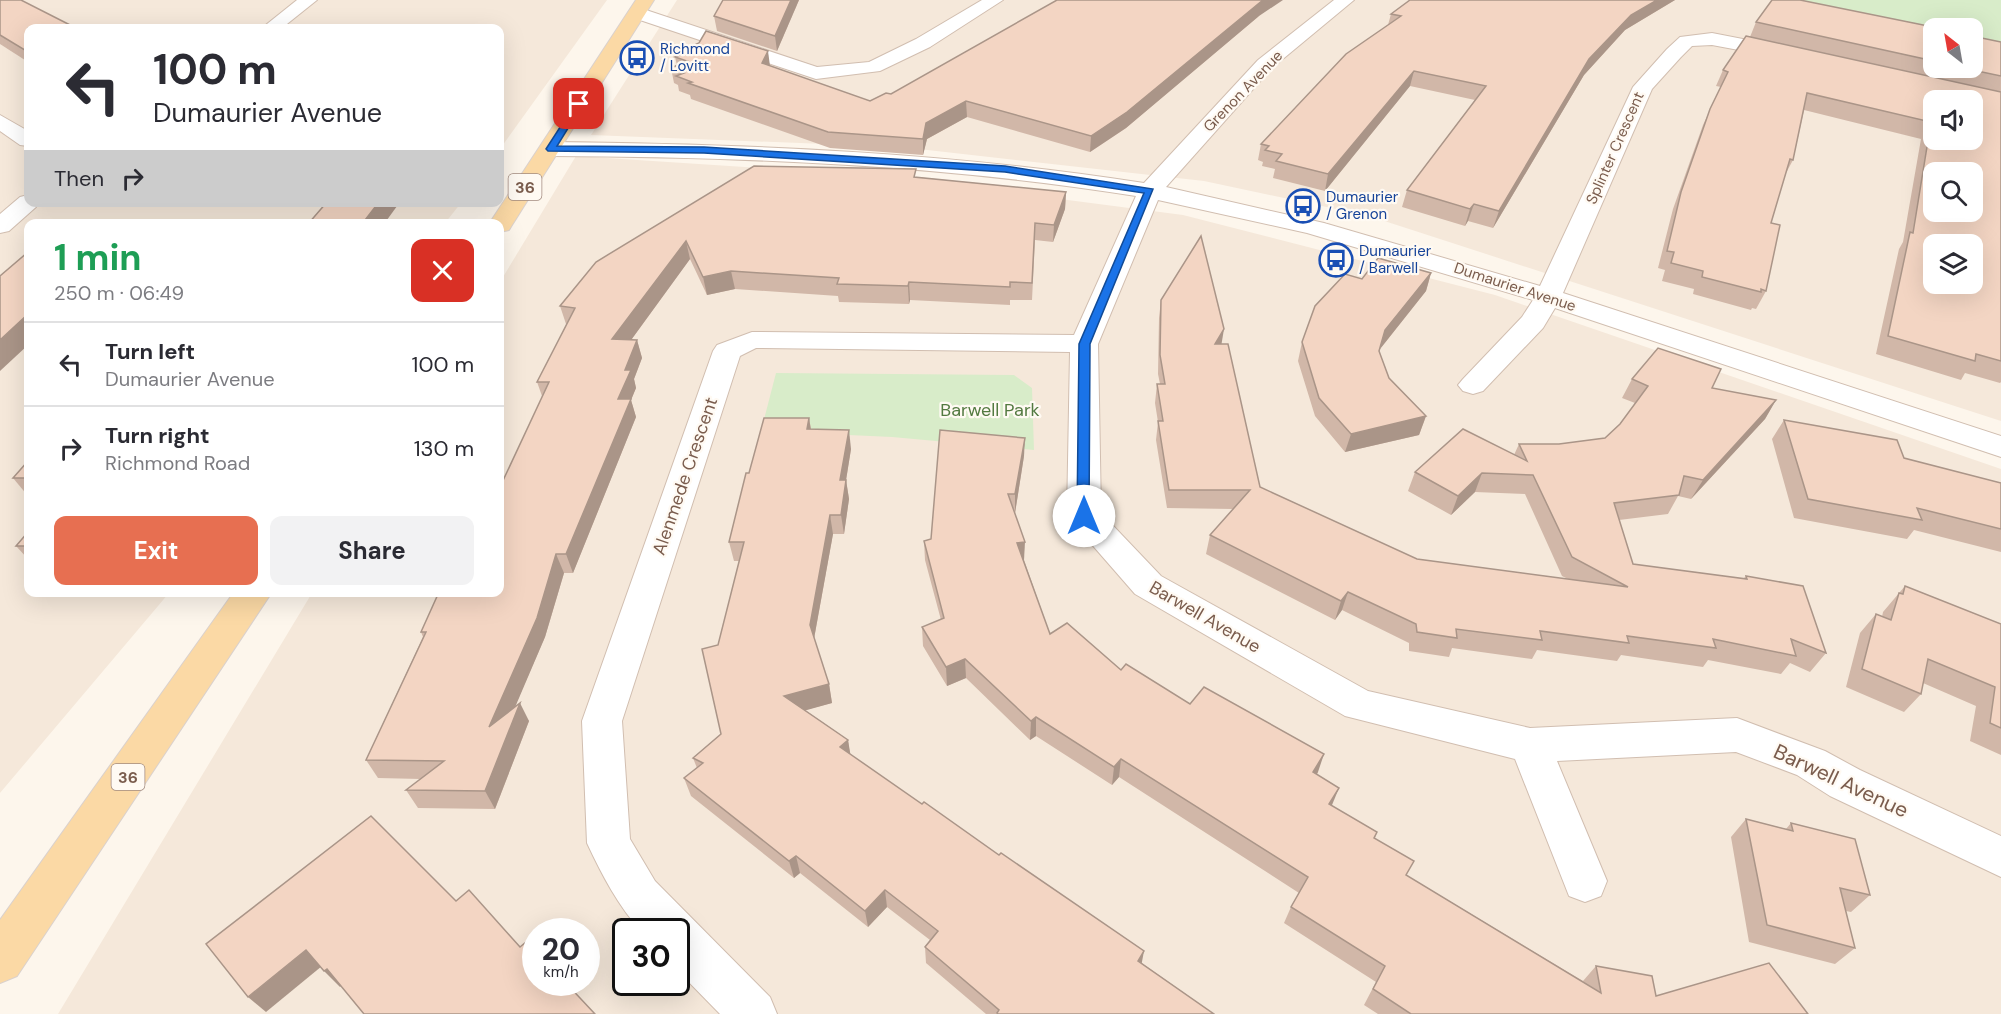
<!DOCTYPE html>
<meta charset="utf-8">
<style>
:root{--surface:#fff;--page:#f2f2f3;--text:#2b2b33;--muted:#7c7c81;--line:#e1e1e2;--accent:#e76f51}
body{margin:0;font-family:"DM Sans",sans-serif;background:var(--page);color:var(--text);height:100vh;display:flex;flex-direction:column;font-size:22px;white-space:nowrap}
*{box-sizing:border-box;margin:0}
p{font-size:20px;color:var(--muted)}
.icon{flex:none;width:33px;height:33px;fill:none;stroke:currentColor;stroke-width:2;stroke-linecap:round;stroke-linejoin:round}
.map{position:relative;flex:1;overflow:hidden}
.drawer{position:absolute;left:24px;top:219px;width:480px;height:378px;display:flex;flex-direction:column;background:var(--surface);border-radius:12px;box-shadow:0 6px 24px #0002}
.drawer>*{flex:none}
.guide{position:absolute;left:24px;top:24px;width:480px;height:183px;border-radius:12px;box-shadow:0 6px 24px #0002;background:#fff;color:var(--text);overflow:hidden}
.needle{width:39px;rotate:329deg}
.tools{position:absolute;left:1923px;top:18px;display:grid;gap:12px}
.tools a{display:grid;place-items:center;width:60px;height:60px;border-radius:12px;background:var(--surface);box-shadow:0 6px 24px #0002;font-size:30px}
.speed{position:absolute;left:522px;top:918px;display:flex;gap:12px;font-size:30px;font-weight:700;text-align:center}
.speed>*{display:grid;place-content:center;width:78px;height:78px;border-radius:50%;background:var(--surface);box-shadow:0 6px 24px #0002;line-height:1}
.speed small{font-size:15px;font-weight:400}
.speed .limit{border:3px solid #111;border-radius:9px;background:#fff;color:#111}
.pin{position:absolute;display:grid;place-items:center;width:51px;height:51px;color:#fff;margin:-26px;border-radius:12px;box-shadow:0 3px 9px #0006}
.me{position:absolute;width:66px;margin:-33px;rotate:0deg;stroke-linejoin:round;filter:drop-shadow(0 0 4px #0008)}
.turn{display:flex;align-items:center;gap:21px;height:126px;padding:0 30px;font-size:27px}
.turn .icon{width:78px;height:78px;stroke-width:2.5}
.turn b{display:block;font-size:42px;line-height:51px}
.then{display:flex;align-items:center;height:57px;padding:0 30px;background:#0003;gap:12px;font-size:22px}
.round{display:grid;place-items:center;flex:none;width:63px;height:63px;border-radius:12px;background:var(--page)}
.overview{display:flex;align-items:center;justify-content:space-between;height:102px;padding:0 30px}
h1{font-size:36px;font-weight:700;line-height:45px;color:#1e9e55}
.cta{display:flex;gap:12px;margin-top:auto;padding:12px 30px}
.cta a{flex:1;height:69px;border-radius:12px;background:var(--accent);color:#fff;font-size:24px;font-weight:700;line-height:69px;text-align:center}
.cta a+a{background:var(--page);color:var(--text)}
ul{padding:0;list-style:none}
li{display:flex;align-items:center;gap:18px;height:84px;padding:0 30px;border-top:2px solid var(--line)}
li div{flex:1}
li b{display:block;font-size:22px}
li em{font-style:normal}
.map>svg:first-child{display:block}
.residential{fill:#f5e8da;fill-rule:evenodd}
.green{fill:#d8ecc9}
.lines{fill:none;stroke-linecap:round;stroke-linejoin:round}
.minor-casing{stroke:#d1beb0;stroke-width:2}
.major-casing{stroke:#dad1cd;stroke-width:2}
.minor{fill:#fff;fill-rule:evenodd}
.major{fill:#fbd9a5;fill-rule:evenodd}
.wall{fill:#d1b7a8}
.shaded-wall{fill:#aa9588}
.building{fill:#f3d5c3;stroke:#aa9588;stroke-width:1.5;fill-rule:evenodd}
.route{fill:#1a73e8;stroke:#114b97;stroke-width:1.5}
.labels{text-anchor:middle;stroke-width:4.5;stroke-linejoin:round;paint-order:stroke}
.far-transit-label{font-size:15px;fill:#164399;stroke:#fffaf3;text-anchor:start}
.far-street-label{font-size:15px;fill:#7a5c4d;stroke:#fffaf3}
.shield{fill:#fffaf3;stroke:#a28b7f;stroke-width:1.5}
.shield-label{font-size:16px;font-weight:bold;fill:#7a5c4d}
.park-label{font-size:18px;fill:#537a41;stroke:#fffaf3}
.street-label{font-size:18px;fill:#7a5c4d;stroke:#fffaf3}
.near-street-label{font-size:21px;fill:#7a5c4d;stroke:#fffaf3}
</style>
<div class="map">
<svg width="2001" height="1014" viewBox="0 0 2001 1014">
<rect width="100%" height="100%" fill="#fdf6ec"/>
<!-- residential -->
<g class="residential">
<path d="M0,0H607L500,149V28H28V202L461,203L445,223L28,224V592L169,593L0,793Z"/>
<path d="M677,0H1781L1934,68H1972L2001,44V421L1369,216L1204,181L901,147L591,135ZM1934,100H1972V140H1934ZM1934,172H1972V212H1934ZM1934,244H1972V284H1934Z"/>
<path d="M576,156L883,176L1183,215L1495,295L2001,469V1014H58L312,593L500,592V282ZM536,932H586V982H536ZM626,932H676V982H626Z"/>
</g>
<!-- green -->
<g class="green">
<path d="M1781,0H2001V44L1973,39L1972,28H1934Z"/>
<path d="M776,373L1014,375L1032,388L1034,450L892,437L761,431Z"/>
</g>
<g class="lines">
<!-- minor casing -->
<g class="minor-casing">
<g id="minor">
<path d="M297,0H317L282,28H262Z"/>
<path d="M982,0H1003L930,47L880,71L816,79L631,17L628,13L631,9H643L817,67L869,62L916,39Z"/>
<path d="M1334,0H1354L1272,68L1166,187L1324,223L1540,286L1633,87L1667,49L1680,37L1712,33L1794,49L1797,53L1794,57L1787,59L1712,45L1692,46L1681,57L1652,89L1563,293L2001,436V457L1555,308L1543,328L1483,391L1473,394L1463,391L1458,385L1463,379L1522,317L1533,300L1307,233L1158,200L1098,344L1101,513L1161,576L1368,691L1530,728L1737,718L1825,751L1860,770L2001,836V877L1830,796L1797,775L1736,752L1557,761L1607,881L1601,896L1585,902L1569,896L1515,759L1345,716L1135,594L1067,516L1070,352L756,348L740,356L622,721L630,839L655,881L770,997L777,1014H720L676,969V932H642C618,906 602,875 587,843L582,721L713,351L717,345L752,332L1074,335L1136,196C942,165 747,157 551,156L543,154L540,149L543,144L551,142C750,144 947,152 1144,183L1258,60Z"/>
<path d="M0,115L28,131V146L20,145L0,131Z"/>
<path d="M28,195V202H39L36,207L9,231L0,233V214L20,197Z"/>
</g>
</g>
<!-- major casing -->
<g class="major-casing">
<g id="major">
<path d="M636,0H654L512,225L509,230L500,232V224H489Z"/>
<path d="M234,592H272L17,976L0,983V920Z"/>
</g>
</g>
<!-- minor -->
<use href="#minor" class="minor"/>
<!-- major -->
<use href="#major" class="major"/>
</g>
<!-- wall -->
<g class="wall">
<path d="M0,0L28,28V62L0,44Z"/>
<path d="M799,0L777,51L717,31L714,16Z"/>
<path d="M1410,0H1675L1625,30L1584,75L1493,228L1468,221L1465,226L1402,207L1407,190L1475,100L1410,86L1325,191L1273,178L1275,169L1262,166L1263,162L1258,160L1261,144L1388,25L1391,14Z"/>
<path d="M1259,16L1126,128L1090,152L967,117L927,139L923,155L830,148L691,99L690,95L679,91L678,85L674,83L671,68L677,65L675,57L680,55L679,52L770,66L870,101L891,94Z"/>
<path d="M1756,22L1934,28V68H1972L2001,42V382L2000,383L1965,373L1961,380L1876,354L1899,249L1903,242L1921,139L1804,110L1793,160L1786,173L1771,223L1766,291L1756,309L1752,308L1751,310L1693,294L1694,289L1662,281L1665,270L1658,268L1673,209L1703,125L1721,87L1716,86L1723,70L1750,37Z"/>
<path d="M916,177L1066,192L1065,209L1053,242L1035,240L1032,300H1010V305L910,300L909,304L839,302L838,296L735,289L707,295L690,259L631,340H637L642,358L634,379L636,388L631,400L636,417L573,573H564L545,637L515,706L529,721L495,809L418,808L406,790L421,779L378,778L366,760L423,637L421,632L500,592L542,396L537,382L567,324H566L560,306L596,262Z"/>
<path d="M1431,273L1426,291L1380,349L1379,352L1389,378L1426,416L1419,435L1345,452L1315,416L1298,361L1302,342L1362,279Z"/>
<path d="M1161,300L1221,344L1260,487L1417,559L1568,579L1562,576L1525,494L1475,492L1451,515L1408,491L1415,472L1514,455L1519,444H1559L1605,438L1620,424L1635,403L1622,398L1632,379L1712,388L1776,400L1765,419L1691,499L1678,496L1668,514L1619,520L1633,564L1743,579L1746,576L1826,653L1810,672L1790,663L1781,674L1708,660L1703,667L1621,655L1617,661L1537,650L1532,659L1452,648L1449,657L1409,651V643L1342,610L1335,620L1206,554L1210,535L1233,509L1167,508L1156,440L1158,422L1155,403L1157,384H1160L1158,374L1159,318Z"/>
<path d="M809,418L811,429L851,449L846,480L849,499L844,534H833L814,639L829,684L832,703L805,710L848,740L850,755L1142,963L1214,1014H986L926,963L925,947L930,940L887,907L868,927L800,873L794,878L691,796L684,778L697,768L693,758L721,734L718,645L739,561H734L729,542Z"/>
<path d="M1784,420L1904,458L2001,483V552L1914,530L1907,539L1794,518L1772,439Z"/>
<path d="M1024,456L1015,513L1024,560L1050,634L1190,704L1318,772L1317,774L1332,806L1377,832L1375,838L1406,875L1583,981L1596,966L1656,996L1808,1014H1378L1364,1005L1376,982L1284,923L1291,907L1299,893L1119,777L1112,785L1036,736L1030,740L966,678L947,686L923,646L922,627L941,620L925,560L924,541L931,539Z"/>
<path d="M28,461V496L13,478Z"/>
<path d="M28,532V559L16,546Z"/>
<path d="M1905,586L2001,624V755L1970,741L1976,706L1923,683L1921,694L1904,712L1846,687L1860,633L1876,614L1882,617L1883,612Z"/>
<path d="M1746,819L1786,829L1791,823L1870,895L1851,912L1846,911L1855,948L1835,964L1749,942L1731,837Z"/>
</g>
<!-- shaded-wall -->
<g class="shaded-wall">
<path d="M791,0H799L777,51L775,36Z"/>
<path d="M1263,0H1283L1259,16L1126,128L1090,152L1091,136Z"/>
<path d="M1657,0H1675L1625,30L1584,75L1493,228L1499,211L1589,59L1631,15Z"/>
<path d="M768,51L770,66L762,63Z"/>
<path d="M500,63L503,74L500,78Z"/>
<path d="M1414,71L1410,86L1325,191L1328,174Z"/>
<path d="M966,101L967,117L927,139L923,155V139L926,123Z"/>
<path d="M1066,192L1065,209L1053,242L1054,225Z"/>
<path d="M379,202H400L384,224H362Z"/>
<path d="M1474,204L1468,221L1465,226L1470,209Z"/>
<path d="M686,241L690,259L618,358L612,339Z"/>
<path d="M731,271L735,289L707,295L703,277Z"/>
<path d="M1431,273L1426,291L1380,349L1385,330Z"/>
<path d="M909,282L910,300L909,304L908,286Z"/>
<path d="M28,314V345L0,371V340Z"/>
<path d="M1224,329L1221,347L1215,344Z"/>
<path d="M637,340L642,358L634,379L636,388L631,400L636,417L573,573L566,554L618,399L625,370Z"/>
<path d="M1776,400L1765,419L1691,499L1703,480Z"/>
<path d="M1426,416L1419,435L1345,452L1351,434Z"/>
<path d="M809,418L812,437L807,429Z"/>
<path d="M849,430L851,449L843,499L840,480Z"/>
<path d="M1025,438L1024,456L1015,513V494Z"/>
<path d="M1482,473L1475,492L1451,515L1458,496Z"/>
<path d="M846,480L849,499L844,534L841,515Z"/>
<path d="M830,515L833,534L813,644L810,625Z"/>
<path d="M1025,542L1024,560L1017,562V543Z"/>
<path d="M556,554L564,573L545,637L499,745L489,727Z"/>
<path d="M1348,592L1342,610L1335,620L1341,601Z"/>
<path d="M965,659L966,678L947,686L946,667Z"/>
<path d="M829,684L832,703L789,715L784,696Z"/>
<path d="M520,703L529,721L495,809L485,791Z"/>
<path d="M1036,717V736L1030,740L1031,721Z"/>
<path d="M848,740L851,758L840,747Z"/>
<path d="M1324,754L1318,772L1307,790L1313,772Z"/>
<path d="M1121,759L1119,777L1112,785L1114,767Z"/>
<path d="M1339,788L1332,805L1322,822L1329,804Z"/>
<path d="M796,856L800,873L794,878L789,861Z"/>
<path d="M885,890L887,907L868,927L865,911Z"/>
<path d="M306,950L322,966L266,1012L248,997Z"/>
<path d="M1144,951L1141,967L1138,961Z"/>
<path d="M327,969L342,985L340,987L324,971Z"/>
</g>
<!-- building -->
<g class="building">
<path d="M0,0H21L76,28H28V52L0,35Z"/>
<path d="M723,0H791L775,36L714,16Z"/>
<path d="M1057,0H1263L1127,112L1091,136L966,101L926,123L923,139L828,132L688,83L692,82L676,76L684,73L671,68L687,61L675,57L684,53L679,52L699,43L706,31L768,51L762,63L870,101L886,93L891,94Z"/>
<path d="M1410,0H1657L1631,15L1589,59L1499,211L1474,204L1470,209L1407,190L1486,86L1414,71L1328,174L1276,161L1282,154L1265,150L1269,146L1261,144L1346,54L1401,16L1391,14Z"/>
<path d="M1772,0H1800L1938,28H1934V61L1756,22Z"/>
<path d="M1746,36L2001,92V361L1976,354L1975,361L1888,336L1910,232L1913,233L1931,122L1807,93L1793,160L1790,159L1771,223L1780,225L1766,291L1761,289V292L1702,277L1703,271L1671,263L1674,252L1667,251L1681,192L1710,109L1728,72L1723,70ZM1934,100H1972V140H1934ZM1934,172H1972V212H1934ZM1934,244H1972V284H1934Z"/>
<path d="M1972,36L2001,42V76L1963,68H1972Z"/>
<path d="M754,166L916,169L914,177L1066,192L1054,225L1035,223L1032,283L1010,282V287L909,282L908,286L837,284L839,278L731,271L703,277L686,241L612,339L637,340L625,370H631L618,399H631L566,554H556L537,618L489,727L520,703L485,791L406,790L444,761L366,760L426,632H421L439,592H500V487L549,382H537L575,308L560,306L596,262Z"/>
<path d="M327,202H379L362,224H308Z"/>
<path d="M1201,236L1224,329L1215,344H1228L1260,487L1417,559L1628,587L1572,557L1533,475L1482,473L1458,496L1415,472L1463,429L1527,461L1519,444H1559L1605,438L1620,424L1648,386L1632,379L1658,348L1721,369L1712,388L1776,400L1703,480L1684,476L1679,495L1614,503L1633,564L1747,579L1746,576L1803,586L1826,653L1791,639L1796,656L1713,639L1716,648L1627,636L1629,643L1540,631L1542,640L1456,629L1457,638L1417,632L1416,624L1348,592L1341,601L1210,535L1250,490H1169L1158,421H1163L1157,384H1165L1160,355L1161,300Z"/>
<path d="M28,252V314L0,340V276Z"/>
<path d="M1378,258L1431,273L1385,330L1379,351L1389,378L1426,416L1351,434L1319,398L1302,342L1315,306L1345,274L1362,279Z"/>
<path d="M764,418H809L807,429L849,430L840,480H846L841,515H830L810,625L829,684L784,696L848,740L840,747L922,804L924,802L999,855L1001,853L1144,951L1138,961L1214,1014H998L997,1013L999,1010L925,947L938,931L885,890L865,911L796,856L789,861L684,778L703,763L693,758L721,734L702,649L718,645L744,542H729L746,473H749Z"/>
<path d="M1784,420L1897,440L1904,458L2001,483V529L1917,508L1922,520L1808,499Z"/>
<path d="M940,430L1025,438L1015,494H1008L1025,542L1017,543L1050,634L1067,623L1121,670L1126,664L1190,704L1204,687L1324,754L1313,772L1339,788L1329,804L1377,832L1374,838L1414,861L1406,875L1601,993L1596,966L1652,976L1656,996L1769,963L1808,1014H1411L1373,989L1385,966L1291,907L1308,877L1121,759L1114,767L1036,717L1031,721L965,659L946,667L922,627L944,618L924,541L931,539Z"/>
<path d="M28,461V478H13Z"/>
<path d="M28,532V546H16Z"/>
<path d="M1905,586L2001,624V728L1990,723L1995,687L1928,659L1921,694L1862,669L1876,614L1891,620L1899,593L1903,594Z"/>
<path d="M371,816L456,901L469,890L520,947L526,942L536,952V982H565L595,1014H364L327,969L324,971L306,950L248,997L206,944Z"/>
<path d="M1746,819L1793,831L1791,823L1855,839L1870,895L1840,888L1855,948L1767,925Z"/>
</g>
<!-- route -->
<path class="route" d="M579,102L583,104L557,146L704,147L1005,166L1153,189L1090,344L1089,519L1084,521L1077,516L1079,344L1144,193L1005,172L704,153L548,151L546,149L575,104Z"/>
<!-- icons -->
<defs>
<g id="bus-ring" transform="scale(1.725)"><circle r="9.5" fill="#fffaf3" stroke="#1a4fb4" stroke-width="1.5"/><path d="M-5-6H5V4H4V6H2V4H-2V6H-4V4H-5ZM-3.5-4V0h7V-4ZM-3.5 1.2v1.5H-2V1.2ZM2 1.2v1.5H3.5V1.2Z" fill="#1a4fb4"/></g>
</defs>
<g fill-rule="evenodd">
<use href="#bus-ring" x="637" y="58"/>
<use href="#bus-ring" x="1303" y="206"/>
<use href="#bus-ring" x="1336" y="260"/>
</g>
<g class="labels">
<!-- far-transit labels -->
<g class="far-transit-label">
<text x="660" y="54">Richmond<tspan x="660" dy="17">/ Lovitt</tspan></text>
<text x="1326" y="202">Dumaurier<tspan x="1326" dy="17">/ Grenon</tspan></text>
<text x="1359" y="256">Dumaurier<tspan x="1359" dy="17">/ Barwell</tspan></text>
</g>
<!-- far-street labels -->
<g class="far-street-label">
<text transform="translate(1243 91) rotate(-46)" y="5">Grenon Avenue</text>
<text transform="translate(1615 148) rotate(-66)" y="5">Splinter Crescent</text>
<text transform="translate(1515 287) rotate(18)" y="5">Dumaurier Avenue</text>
</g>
<!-- shield labels -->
<g class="shield">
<rect x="508.5" y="174" width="33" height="26" rx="4.5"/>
<rect x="111.5" y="764" width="33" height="26" rx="4.5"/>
</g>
<g class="shield-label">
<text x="525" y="193">36</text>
<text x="128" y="783">36</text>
</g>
<!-- park labels -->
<g class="park-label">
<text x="990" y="416">Barwell Park</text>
</g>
<!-- street labels -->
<g class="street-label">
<text transform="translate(685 476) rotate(-71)" y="6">Alenmede Crescent</text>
<text transform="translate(1205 617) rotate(30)" y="6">Barwell Avenue</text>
</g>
<!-- near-street labels -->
<g class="near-street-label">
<text transform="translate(1841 781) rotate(25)" y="7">Barwell Avenue</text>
</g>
</g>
</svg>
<div class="tools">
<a><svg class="needle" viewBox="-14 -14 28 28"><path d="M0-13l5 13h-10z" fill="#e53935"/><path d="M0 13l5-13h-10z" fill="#7c7c81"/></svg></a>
<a><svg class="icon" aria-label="sound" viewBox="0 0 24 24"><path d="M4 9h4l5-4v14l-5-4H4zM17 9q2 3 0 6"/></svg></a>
<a><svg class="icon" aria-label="search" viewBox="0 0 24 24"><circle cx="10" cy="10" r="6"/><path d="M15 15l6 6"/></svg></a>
<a><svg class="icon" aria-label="layers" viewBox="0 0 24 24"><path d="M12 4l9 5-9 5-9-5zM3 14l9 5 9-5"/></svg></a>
</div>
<div class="speed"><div>20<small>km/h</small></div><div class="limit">30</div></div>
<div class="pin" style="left:579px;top:104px;background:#d93025"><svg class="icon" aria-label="arrive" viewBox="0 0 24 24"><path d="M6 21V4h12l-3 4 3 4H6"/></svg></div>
<svg class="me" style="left:1084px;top:516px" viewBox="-20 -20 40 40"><circle r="19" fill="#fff"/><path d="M0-13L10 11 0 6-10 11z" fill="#1a73e8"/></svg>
<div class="guide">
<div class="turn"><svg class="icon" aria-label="left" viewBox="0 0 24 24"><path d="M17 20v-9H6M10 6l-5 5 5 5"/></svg><div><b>100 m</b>Dumaurier Avenue</div></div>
<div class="then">Then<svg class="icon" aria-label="right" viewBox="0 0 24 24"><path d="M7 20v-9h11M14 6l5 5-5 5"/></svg></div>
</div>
<section class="drawer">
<div class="overview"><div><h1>1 min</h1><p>250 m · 06:49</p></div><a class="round" style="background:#d93025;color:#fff"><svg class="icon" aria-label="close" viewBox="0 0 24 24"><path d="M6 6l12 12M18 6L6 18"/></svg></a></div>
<ul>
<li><svg class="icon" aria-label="left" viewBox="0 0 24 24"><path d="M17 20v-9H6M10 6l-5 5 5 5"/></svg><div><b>Turn left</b><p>Dumaurier Avenue</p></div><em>100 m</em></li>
<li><svg class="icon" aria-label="right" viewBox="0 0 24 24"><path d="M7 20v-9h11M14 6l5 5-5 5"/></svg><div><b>Turn right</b><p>Richmond Road</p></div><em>130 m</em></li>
</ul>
<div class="cta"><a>Exit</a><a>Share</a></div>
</section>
</div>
